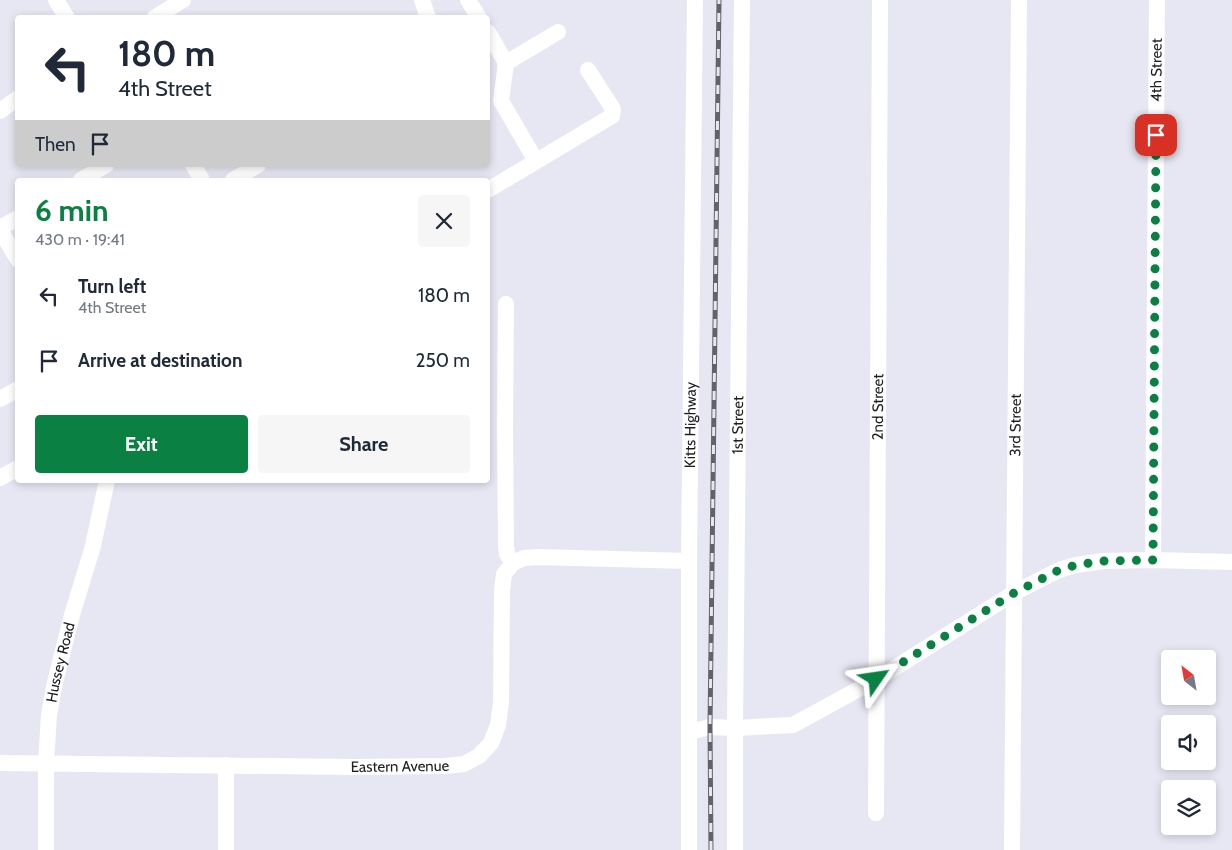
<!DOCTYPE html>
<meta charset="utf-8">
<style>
:root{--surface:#fff;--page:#f6f6f7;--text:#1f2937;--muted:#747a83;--accent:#0b8043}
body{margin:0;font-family:Cabin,sans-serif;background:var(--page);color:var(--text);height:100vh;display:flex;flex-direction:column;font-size:19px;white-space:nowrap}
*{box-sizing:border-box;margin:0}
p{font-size:16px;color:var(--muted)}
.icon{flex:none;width:28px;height:28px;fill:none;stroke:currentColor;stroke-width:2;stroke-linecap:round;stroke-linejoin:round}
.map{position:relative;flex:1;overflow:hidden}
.side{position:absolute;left:15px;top:178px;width:475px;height:305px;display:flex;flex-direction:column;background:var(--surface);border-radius:5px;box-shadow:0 2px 8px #0003}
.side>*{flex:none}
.top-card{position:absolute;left:15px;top:15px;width:475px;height:152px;border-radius:5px;box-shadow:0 2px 8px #0003;background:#fff;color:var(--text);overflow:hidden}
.needle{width:32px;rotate:329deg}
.fabs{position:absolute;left:1161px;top:650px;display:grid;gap:10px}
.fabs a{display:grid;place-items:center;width:55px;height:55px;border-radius:5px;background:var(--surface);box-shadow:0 2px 8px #0003;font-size:25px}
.pin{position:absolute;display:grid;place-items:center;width:42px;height:42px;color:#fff;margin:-21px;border-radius:10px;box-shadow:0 2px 8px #0006}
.me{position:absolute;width:55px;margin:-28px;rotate:58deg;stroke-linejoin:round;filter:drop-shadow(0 0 4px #0008)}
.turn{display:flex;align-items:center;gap:18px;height:105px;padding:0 20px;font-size:22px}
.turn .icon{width:65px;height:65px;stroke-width:2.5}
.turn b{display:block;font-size:35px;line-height:42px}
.then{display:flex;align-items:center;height:48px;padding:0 20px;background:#0003;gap:10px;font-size:19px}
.round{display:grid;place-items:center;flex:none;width:52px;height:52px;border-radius:5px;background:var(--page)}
.summary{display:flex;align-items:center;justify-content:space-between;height:85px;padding:0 20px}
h1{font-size:30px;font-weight:700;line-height:38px;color:var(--accent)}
.action{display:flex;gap:10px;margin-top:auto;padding:10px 20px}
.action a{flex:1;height:58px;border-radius:5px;background:var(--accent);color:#fff;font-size:20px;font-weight:700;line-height:58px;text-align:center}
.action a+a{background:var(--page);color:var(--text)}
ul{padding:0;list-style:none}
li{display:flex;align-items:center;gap:15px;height:65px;padding:0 20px}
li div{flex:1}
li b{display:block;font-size:19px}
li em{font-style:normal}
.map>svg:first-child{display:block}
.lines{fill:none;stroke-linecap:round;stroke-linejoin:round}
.minor{stroke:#fff;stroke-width:16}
.rail-casing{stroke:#626268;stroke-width:5}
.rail{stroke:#e7e7f3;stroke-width:3;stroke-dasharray:9;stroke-linecap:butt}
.route{stroke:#0b8043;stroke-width:9;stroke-dasharray:0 16.2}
.labels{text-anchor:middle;stroke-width:5;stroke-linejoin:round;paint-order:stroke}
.street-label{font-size:15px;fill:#1e1e22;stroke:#e7e7f3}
</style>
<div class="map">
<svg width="1232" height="850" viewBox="0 0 1232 850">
<rect width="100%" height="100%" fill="#e7e7f3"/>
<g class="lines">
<!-- minor -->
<g class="minor">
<path d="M56,0L67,18"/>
<path d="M422,0L428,18"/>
<path d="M468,0L479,18"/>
<path d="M154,18L183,0"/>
<path d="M488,32L506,63"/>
<path d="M0,111L18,98"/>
<path d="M536,161L501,101L506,63L558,32"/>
<path d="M193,165L202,180"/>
<path d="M81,180L106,165"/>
<path d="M233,180L258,165"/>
<path d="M488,190L612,116L613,109L588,70"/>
<path d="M0,228L18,218"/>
<path d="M0,230L18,260"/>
<path d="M506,304L505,425L506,546L507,554L513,563"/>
<path d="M0,399L18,389"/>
<path d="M0,478L18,468"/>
<path id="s1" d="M1153,560L1157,0"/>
<path d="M689,732L710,727L735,728L793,725L877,679L1014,593L1059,570L1076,565L1103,561L1153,560L1232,562"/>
<path id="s2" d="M0,763L354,767L445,766L464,764L479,756L491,743L498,725L501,703L502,591L504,574L513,563L524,558L537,557L689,561"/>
<path d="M226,765V850"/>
<path id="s3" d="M876,813L880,0"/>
<path id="s4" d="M46,850V763L49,715L55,682L72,615L93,546L107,480"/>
<path id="s5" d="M689,850V561L695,0"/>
<path id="s6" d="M735,850V728L742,0"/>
<path id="s7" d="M1012,850L1019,0"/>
</g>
<!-- rail casing -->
<g class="rail-casing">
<path id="rail" d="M711,850L710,727L719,0"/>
</g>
<!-- rail -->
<use href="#rail" class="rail"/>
</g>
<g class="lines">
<!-- route -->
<path class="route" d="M876,679L1014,593L1059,570L1076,565L1103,561L1153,560L1156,135"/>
</g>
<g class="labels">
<!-- street labels -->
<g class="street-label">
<text dy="5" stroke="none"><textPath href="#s1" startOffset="490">4th Street</textPath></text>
<text dy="5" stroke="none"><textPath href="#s3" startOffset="406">2nd Street</textPath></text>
<text dy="5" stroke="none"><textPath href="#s5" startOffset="425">Kitts Highway</textPath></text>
<text dy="5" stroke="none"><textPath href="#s6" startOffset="425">1st Street</textPath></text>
<text dy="5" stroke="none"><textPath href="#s7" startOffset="425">3rd Street</textPath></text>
<text dy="5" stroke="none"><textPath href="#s4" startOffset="189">Hussey Road</textPath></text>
<text dy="5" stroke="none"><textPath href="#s2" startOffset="400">Eastern Avenue</textPath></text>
</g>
</g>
</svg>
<div class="fabs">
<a><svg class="needle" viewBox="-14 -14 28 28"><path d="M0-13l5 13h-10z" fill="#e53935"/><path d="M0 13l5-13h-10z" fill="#747a83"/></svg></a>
<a><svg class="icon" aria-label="sound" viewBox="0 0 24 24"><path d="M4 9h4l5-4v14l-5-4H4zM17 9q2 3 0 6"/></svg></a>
<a><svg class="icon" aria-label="layers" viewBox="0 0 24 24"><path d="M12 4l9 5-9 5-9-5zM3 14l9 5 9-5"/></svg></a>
</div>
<div class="pin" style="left:1156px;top:135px;background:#d93025"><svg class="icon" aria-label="arrive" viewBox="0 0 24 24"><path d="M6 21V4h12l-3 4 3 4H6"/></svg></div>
<svg class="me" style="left:876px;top:679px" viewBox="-20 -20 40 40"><path d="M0-17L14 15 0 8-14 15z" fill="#0b8043" stroke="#fff" stroke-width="4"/></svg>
<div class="top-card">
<div class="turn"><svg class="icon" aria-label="left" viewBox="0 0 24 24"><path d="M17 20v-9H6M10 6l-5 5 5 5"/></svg><div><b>180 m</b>4th Street</div></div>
<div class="then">Then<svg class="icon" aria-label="arrive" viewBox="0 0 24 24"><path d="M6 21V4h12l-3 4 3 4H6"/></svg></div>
</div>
<section class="side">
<div class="summary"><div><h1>6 min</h1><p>430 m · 19:41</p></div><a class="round"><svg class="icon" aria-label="close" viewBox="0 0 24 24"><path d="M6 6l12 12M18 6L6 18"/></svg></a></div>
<ul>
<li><svg class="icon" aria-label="left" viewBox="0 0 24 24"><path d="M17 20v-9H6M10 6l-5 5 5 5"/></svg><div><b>Turn left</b><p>4th Street</p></div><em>180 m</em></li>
<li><svg class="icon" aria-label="arrive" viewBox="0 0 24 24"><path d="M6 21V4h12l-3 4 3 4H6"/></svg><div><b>Arrive at destination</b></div><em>250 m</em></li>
</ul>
<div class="action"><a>Exit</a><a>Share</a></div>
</section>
</div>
